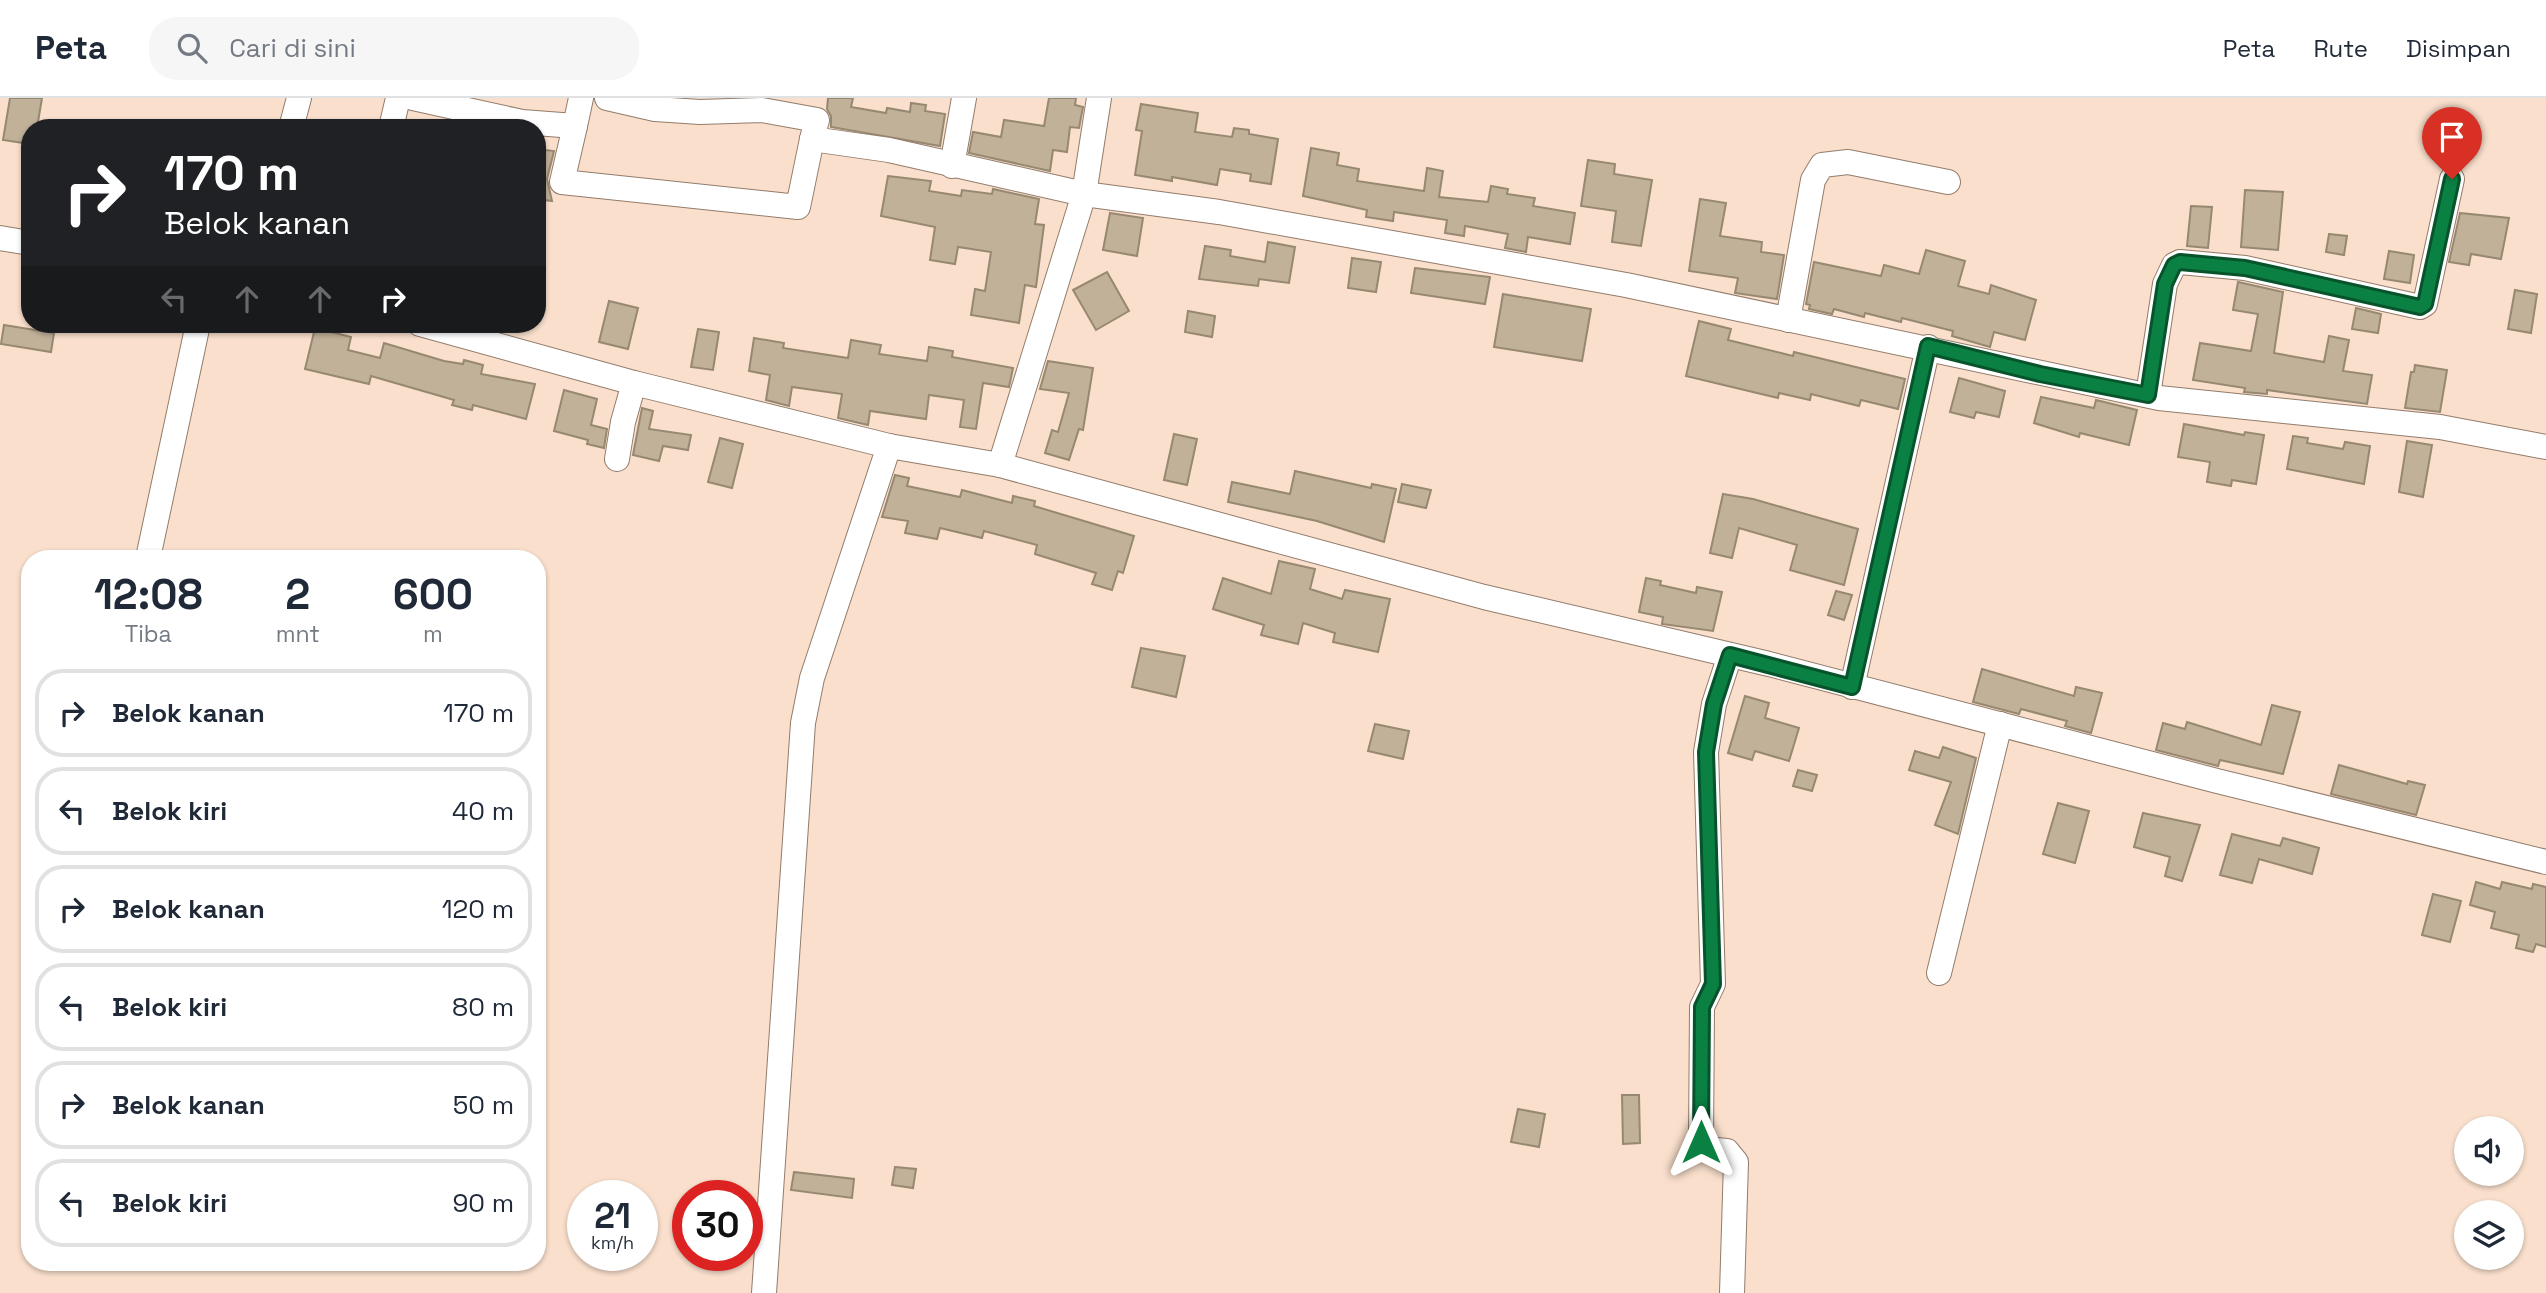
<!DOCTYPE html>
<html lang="id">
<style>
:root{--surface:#fff;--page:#f6f6f7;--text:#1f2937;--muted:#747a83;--line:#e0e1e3}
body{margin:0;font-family:"Space Grotesk",sans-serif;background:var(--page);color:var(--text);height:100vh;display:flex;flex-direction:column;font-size:26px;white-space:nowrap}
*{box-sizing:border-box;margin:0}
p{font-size:23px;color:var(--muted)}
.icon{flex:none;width:38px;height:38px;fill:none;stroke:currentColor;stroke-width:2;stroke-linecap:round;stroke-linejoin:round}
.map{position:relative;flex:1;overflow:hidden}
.drawer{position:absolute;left:21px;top:452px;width:525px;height:721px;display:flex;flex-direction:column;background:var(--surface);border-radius:28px;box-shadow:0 2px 5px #0004}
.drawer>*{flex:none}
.banner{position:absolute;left:21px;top:21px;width:525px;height:214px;border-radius:28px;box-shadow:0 2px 5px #0004;background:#202124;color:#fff;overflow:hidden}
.tools{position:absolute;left:2454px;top:1018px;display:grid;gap:14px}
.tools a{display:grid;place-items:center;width:70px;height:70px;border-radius:50%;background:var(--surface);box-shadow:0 2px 5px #0004;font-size:35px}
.speed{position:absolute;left:567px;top:1082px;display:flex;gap:14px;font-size:35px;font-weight:700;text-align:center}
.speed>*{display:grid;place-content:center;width:91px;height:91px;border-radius:50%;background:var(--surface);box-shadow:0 2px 5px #0004;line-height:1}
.speed small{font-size:18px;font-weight:400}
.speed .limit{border:10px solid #d22;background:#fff;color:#111}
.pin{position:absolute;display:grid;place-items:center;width:60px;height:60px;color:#fff;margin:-72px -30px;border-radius:50% 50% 50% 0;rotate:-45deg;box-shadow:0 0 7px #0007}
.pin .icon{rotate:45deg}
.me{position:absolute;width:77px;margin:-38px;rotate:0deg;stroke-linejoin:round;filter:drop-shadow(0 0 5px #0008)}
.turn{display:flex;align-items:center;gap:24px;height:147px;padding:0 28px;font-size:32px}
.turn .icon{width:91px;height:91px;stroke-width:2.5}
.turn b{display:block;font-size:49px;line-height:60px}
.lanes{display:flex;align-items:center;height:66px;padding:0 28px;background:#0003;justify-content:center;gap:35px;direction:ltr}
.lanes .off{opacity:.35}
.eta{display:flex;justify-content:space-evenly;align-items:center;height:119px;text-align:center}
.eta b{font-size:42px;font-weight:700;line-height:49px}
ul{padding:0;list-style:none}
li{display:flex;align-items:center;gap:21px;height:88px;margin:0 14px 10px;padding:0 14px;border:4px solid var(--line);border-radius:28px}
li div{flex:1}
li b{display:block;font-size:26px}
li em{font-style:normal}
header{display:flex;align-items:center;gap:42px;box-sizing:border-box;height:98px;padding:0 35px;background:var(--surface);border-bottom:2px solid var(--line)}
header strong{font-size:33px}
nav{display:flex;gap:38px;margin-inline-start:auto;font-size:24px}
.search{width:490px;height:63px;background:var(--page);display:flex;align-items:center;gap:18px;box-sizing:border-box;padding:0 24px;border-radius:28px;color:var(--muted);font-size:26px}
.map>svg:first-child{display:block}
.building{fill:#c1b199;stroke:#978871;stroke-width:2}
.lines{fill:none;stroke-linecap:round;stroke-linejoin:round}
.minor-casing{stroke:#937c6b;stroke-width:26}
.minor{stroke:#fff;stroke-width:24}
.route-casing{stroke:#07532c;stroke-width:18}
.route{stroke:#0b8043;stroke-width:12}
</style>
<header>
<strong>Peta</strong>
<div class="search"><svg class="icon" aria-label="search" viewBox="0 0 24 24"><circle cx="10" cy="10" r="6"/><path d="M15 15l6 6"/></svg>Cari di sini</div>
<nav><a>Peta</a><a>Rute</a><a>Disimpan</a></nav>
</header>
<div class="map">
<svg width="2546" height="1195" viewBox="0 0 2546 1195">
<rect width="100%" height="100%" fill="#f9dfcc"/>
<!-- building -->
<g class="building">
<path d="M10,0H42L37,30H30V46L3,42Z"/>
<path d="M828,0H853L851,9L886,15L887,10L910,14L911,5L926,7L925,13L945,16L940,48L831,29V18L827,11Z"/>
<path d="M1049,0H1076L1075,7L1083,9L1079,30L1070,29L1067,54L1053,52L1050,73L969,55L973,34L1001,39L1004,22L1044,28Z"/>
<path d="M1141,6L1198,15L1195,34L1232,39L1234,30L1249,32V36L1278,41L1271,86L1250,83L1251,76L1220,71L1217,87L1172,79V83L1135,77L1142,33L1136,32Z"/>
<path d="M1311,50L1339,55L1337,67L1359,71L1357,83L1424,93L1427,70L1443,73L1439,99L1488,104L1491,88L1508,91L1507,96L1535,100L1533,108L1575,115L1570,146L1528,139L1526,154L1505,150L1508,136L1465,128L1464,138L1445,135L1447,122L1394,114L1393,123L1366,119L1367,112L1303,98Z"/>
<path d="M537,51L554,53L547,81L552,103L537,101Z"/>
<path d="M1588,62L1615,66L1614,76L1652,82L1641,148L1612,144L1616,113L1581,108Z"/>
<path d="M888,78L931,83L929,93L961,98L962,92L992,96L993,91L1039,101L1035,126L1044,127L1036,189L1025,187L1019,225L971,217L975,191L985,193L991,154L958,149L955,166L930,162L935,129L881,118Z"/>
<path d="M2245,92L2283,94L2278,152L2241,149Z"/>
<path d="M1700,101L1726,105L1720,138L1762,144L1761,154L1784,157L1777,201L1735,195L1738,180L1689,173Z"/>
<path d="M2191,108L2212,109L2208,150L2187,148Z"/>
<path d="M1110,115L1143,120L1137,158L1103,152Z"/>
<path d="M2460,115L2509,120L2501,161L2471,156L2469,167L2449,164Z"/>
<path d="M2329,136L2347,138L2344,157L2326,154Z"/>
<path d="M1268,144L1295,149L1289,185L1259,181L1258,188L1199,181L1205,148L1231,152L1230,158L1265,164Z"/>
<path d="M1926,152L1965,163L1958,188L1989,196L1991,187L2036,202L2025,242L1994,234L1990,249L1952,238L1953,233L1902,220L1901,224L1865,215L1864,219L1834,211L1832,216L1809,211L1810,207L1806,206L1814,164L1881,178L1884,167L1919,176Z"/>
<path d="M2389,153L2414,157L2410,185L2384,181Z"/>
<path d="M1352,160L1381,164L1376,194L1348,190Z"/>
<path d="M1415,170L1490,179L1485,206L1411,195Z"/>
<path d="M1107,174L1129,213L1096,232L1073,192Z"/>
<path d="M2238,184L2283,194L2274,255L2324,264L2329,238L2349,242L2343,273L2372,277L2367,306L2267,292V296L2244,294L2245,290L2193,282L2200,245L2251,253L2258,216L2233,212Z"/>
<path d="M2515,192L2537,196L2531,235L2508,231Z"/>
<path d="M1503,196L1591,211L1582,263L1494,249Z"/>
<path d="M609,203L638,210L628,251L599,244Z"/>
<path d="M2356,210L2381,216L2378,235L2352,231Z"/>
<path d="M1188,213L1215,218L1212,239L1185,234Z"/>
<path d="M1699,223L1731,231L1728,242L1793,258L1794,254L1905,281L1898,311L1861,302L1859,308L1811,296L1810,302L1779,295L1778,300L1686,278Z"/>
<path d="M4,227L54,235L51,254L1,246Z"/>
<path d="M315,230L351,239L348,252L380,260L384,245L444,263L463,266L464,262L483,267L481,276L535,286L526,321L473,307L472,312L452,307L454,302L371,278L369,286L305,271Z"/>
<path d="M698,231L719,234L713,272L691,269Z"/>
<path d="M754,240L784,245L783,250L848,260L851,242L881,247L879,256L927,263L929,249L953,253L952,259L1013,270L1009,289L983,285L976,331L960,329L964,302L929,297L926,321L870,313L868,327L838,320L842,296L792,289L789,308L766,302L770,277L749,273Z"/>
<path d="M1048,263L1093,270L1083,332L1079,331L1069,362L1045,355L1052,332L1058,334L1069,295L1040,291Z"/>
<path d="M2415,267L2447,272L2440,314L2405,310L2411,274H2414Z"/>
<path d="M1959,280L2005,293L1999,319L1976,314L1974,320L1950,314Z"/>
<path d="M564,292L597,301L591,327L607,331L604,350L587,346L588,342L554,333Z"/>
<path d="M2041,299L2094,310L2096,302L2137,312L2129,347L2080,335L2079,339L2034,325Z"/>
<path d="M642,310L653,313L649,331L691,337L688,352L663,348L659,363L633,357Z"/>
<path d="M2184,326L2244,337L2245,334L2264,337L2256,386L2232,382L2231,388L2207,384L2210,364L2178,359Z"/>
<path d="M1174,336L1197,341L1187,387L1164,382Z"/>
<path d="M2293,338L2308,340L2307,345L2343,351L2345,344L2370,348L2364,386L2287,371Z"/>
<path d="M720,340L743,346L732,390L708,384Z"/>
<path d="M2407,343L2432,347L2423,399L2399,394Z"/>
<path d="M1295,373L1371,390L1372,386L1396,391L1384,444L1317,423L1228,404L1232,384L1290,396Z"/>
<path d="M895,377L909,380L907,388L960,399L962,392L1012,405L1013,398L1035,403L1034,408L1134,438L1123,475L1118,473L1112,492L1092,486L1096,475L1035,456L1037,447L984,433L982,440L940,430L937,441L905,435L908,423L882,419Z"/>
<path d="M1402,386L1431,392L1426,410L1398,404Z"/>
<path d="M1723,396L1753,401L1858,431L1844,487L1790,472L1797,447L1739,430L1732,460L1710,455Z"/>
<path d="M1279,463L1315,471L1310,491L1342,501L1345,492L1390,501L1378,554L1333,544L1335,535L1303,525L1298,546L1261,537L1264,527L1213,511L1223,480L1271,496Z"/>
<path d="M1646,480L1661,483L1660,487L1696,495L1697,489L1722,494L1713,533L1662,526L1663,519L1639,514Z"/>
<path d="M1836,493L1852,497L1844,522L1828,517Z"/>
<path d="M1141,550L1185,558L1176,599L1132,589Z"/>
<path d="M1982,571L2074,598L2076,589L2102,595L2091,635L2065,628L2067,623L2021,611L2019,616L1973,604Z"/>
<path d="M1745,598L1769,605L1765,620L1799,630L1789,663L1755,653L1752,662L1728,655Z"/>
<path d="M2272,607L2300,614L2283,676L2220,662L2218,668L2156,652L2163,625L2185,631L2187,624L2261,647Z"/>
<path d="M1375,626L1409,633L1403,661L1368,653Z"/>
<path d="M1943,649L1976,660L1958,736L1935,727L1951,684L1909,672L1915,653L1939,660Z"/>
<path d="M2339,667L2407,686L2408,683L2425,687L2416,717L2331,696Z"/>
<path d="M1798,672L1817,677L1812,693L1793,688Z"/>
<path d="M2058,705L2089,713L2075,765L2043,756Z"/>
<path d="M2143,715L2200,727L2182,783L2165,778L2170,759L2134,749Z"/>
<path d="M2232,736L2280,748L2283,740L2319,750L2312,776L2259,761L2252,785L2220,777Z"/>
<path d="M2476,784L2500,791L2502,784L2532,791L2533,786L2546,789V849L2536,846L2533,854L2516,850L2519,837L2491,830L2495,814L2470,807Z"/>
<path d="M2433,796L2461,803L2450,844L2422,837Z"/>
<path d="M1622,997H1639L1640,1045L1623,1046Z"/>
<path d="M1518,1011L1545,1016L1539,1049L1511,1044Z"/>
<path d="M895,1069L916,1071L913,1090L892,1087Z"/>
<path d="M794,1074L854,1081L852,1100L791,1092Z"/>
</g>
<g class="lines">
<!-- minor casing -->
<g class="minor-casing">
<g id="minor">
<path d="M413,0L522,24L575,28L581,0"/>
<path d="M607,0L655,11L700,14L762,12L817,22L812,41L889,52L1084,96L1219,114L1626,187L2159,300L2440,329L2546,349"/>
<path d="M575,28L562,84L798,109L812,41"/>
<path d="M291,30L299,0"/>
<path d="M391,30L398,0"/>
<path d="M952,68L964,0"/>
<path d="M0,140L30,145"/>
<path d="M1788,222L1813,82L1822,67L1848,64L1948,84"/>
<path d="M420,226L634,285L889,348L1000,367L1484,499L1769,566L2217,683L2546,764"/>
<path d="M2148,297L2165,186L2174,167L2180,164L2245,170L2420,209L2425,206L2452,81"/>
<path d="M617,361L623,324L634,285"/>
<path d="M1000,367L1084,96L1099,0"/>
<path d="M148,460L198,226"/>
<path d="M1730,557L1714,606L1706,654L1713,886L1702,909L1701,1044L1705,1051L1727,1053L1736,1064L1732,1195"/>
<path d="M1852,589L1928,249"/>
<path d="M1939,875L2000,626"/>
<path d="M764,1195L803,625L812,580L889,348"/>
</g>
</g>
<!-- minor -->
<use href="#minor" class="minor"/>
</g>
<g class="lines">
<!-- route casing -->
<g class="route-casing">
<path id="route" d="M1701,1044L1702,909L1713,886L1706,654L1714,606L1730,557L1852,589L1928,248L2040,276L2148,297L2165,186L2174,167L2180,164L2245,170L2420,209L2425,206L2452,81"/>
</g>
<!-- route -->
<use href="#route" class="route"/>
</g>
</svg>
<div class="tools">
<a><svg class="icon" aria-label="sound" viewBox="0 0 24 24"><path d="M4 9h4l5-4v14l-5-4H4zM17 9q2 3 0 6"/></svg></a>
<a><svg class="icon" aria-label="layers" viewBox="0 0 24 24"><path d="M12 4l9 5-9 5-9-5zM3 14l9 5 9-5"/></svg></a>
</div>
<div class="speed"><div>21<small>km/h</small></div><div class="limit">30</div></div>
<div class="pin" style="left:2452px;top:81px;background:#d93025"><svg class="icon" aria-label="arrive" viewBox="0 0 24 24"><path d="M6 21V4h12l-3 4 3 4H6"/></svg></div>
<svg class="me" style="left:1701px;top:1044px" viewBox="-20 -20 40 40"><path d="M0-17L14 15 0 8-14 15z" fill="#0b8043" stroke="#fff" stroke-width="4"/></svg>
<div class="banner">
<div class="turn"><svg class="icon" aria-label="right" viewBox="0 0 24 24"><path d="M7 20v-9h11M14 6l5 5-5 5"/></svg><div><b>170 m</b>Belok kanan</div></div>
<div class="lanes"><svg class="icon off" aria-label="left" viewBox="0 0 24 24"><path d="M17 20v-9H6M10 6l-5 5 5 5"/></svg><svg class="icon off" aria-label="ahead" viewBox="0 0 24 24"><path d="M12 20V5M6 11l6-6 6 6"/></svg><svg class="icon off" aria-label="ahead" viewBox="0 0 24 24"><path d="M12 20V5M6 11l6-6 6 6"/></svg><svg class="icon" aria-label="right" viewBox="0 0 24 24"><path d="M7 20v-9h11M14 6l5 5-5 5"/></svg></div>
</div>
<section class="drawer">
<div class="eta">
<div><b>12:08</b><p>Tiba</p></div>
<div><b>2</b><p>mnt</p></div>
<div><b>600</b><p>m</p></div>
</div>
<ul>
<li><svg class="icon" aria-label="right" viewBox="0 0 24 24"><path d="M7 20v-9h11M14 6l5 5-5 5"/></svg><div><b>Belok kanan</b></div><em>170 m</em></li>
<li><svg class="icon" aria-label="left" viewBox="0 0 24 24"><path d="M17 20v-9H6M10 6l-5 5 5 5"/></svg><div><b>Belok kiri</b></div><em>40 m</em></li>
<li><svg class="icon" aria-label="right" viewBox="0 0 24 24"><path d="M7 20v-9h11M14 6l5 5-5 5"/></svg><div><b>Belok kanan</b></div><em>120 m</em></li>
<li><svg class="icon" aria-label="left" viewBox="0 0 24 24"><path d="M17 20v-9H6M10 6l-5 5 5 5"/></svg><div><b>Belok kiri</b></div><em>80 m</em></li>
<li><svg class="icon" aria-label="right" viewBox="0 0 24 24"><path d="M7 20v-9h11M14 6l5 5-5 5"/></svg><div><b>Belok kanan</b></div><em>50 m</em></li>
<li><svg class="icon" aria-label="left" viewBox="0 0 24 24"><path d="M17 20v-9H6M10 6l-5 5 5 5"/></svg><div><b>Belok kiri</b></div><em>90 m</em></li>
</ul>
</section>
</div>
